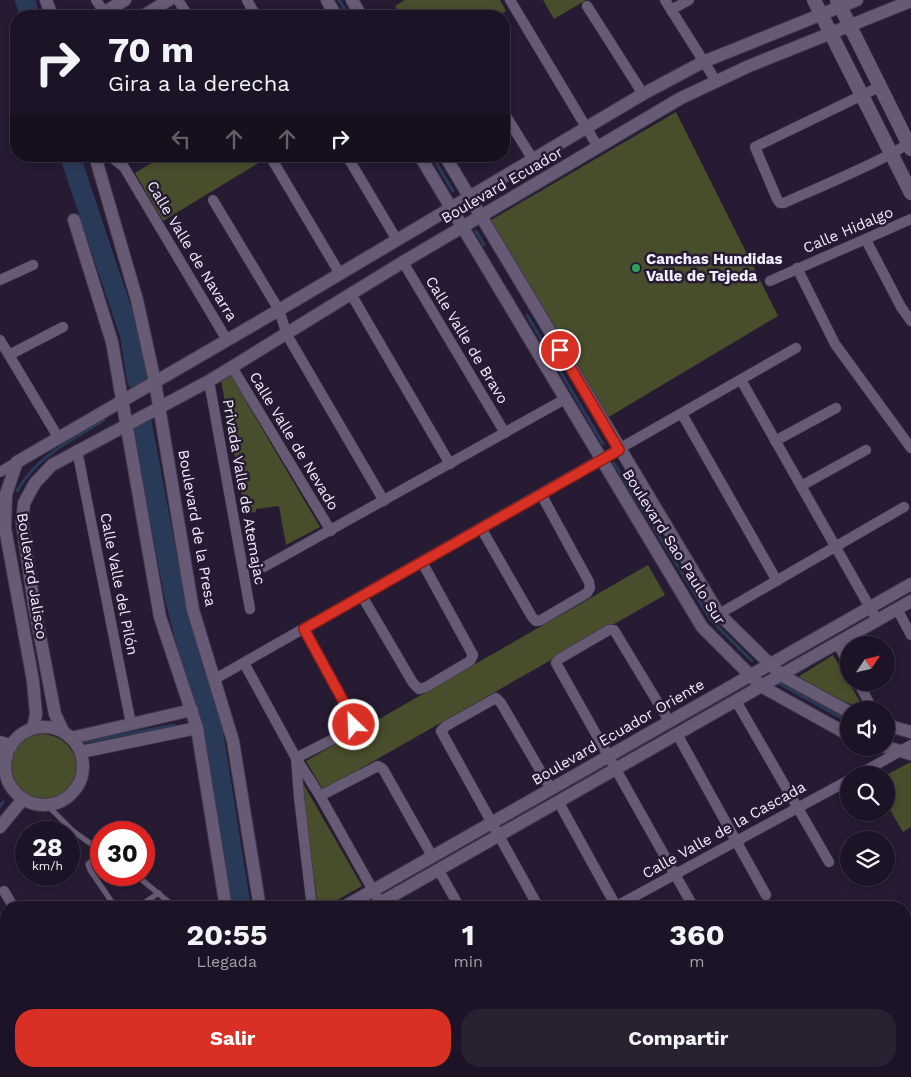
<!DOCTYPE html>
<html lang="es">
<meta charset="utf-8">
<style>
:root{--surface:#1c1426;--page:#292132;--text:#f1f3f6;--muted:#a09ea7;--line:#3a3343;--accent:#d93025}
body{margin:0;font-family:"Work Sans",sans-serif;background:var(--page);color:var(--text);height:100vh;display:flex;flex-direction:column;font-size:19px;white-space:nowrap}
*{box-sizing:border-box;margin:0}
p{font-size:16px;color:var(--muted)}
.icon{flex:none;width:28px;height:28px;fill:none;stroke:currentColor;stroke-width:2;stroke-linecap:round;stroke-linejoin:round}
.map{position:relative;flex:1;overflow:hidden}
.panel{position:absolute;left:0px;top:901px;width:911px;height:176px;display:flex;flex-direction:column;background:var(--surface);border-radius:20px 20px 0 0;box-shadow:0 2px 8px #0003,0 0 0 1px var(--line)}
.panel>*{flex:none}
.hud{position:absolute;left:10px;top:10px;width:500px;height:152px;border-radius:20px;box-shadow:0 2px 8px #0003,0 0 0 1px var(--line);background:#1c1426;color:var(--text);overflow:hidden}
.needle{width:32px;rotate:55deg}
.controls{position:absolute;left:840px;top:636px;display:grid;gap:10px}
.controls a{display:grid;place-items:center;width:55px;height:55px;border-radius:50%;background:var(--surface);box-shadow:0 2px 8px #0003,0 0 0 1px var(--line);font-size:25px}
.speed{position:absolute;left:15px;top:821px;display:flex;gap:10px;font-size:25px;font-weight:700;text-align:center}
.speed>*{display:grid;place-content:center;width:65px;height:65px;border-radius:50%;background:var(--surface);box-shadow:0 2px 8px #0003,0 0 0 1px var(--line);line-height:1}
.speed small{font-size:12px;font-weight:400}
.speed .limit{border:8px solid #d22;background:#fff;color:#111}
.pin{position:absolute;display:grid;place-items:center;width:42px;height:42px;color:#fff;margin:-21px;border:2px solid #fff;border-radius:50%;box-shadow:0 1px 5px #0007}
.me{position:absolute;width:55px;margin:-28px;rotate:336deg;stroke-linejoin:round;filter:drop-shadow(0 0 4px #0008)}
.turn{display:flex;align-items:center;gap:18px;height:105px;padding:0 15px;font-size:22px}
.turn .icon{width:65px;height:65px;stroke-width:2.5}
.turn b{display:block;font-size:35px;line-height:42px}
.lanes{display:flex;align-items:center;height:48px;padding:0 15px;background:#0003;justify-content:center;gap:25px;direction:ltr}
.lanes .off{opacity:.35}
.eta{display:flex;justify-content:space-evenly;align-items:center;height:85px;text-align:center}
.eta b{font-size:30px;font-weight:700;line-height:35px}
.button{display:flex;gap:10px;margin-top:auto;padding:10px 15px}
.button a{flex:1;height:58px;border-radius:20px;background:var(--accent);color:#fff;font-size:20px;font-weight:700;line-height:58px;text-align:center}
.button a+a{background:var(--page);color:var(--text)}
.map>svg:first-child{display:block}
.green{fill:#484d2c}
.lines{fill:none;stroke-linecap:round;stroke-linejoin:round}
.stream{stroke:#293a59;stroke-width:3}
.river{stroke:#293a59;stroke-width:20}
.service-casing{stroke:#41384b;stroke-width:6}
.minor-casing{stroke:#41384b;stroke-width:11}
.tertiary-casing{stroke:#41384b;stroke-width:14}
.secondary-casing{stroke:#41384b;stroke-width:15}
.service{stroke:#675a75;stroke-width:5}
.minor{stroke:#675a75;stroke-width:10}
.tertiary{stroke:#675a75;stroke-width:12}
.secondary{stroke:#675a75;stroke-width:14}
.route-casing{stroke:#8d1f18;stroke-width:12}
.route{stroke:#d93025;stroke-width:9}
.leisure-dot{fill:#2e9e5b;stroke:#261b32;stroke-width:2}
.labels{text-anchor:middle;stroke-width:5;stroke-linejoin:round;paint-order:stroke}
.street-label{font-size:15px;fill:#f3ecfc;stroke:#261b32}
.poi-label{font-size:15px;font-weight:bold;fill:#f3ecfc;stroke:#261b32;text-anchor:start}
</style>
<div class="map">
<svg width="911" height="1077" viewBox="0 0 911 1077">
<rect width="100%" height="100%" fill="#261b32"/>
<!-- green -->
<g class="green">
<path d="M405,0H500L506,11L497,16H402L395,6Z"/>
<path d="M543,0H586L554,19Z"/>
<path d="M676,112L778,316L607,418L491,220Z"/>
<path d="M163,156H270L163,221L135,173Z"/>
<path d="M230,374L320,527L286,545L279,506L256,509V512L245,514L221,380Z"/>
<path d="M648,565L665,595L323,790L306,761Z"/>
<path d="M833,655L865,710L827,694L798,677Z"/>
<circle cx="42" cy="769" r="35"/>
<path d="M909,763H911V827L903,832L886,803V775Z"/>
<path d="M301,780L362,886L325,907H318Z"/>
<path d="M6,942V991L0,985V949Z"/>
</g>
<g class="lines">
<!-- stream -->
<g class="stream">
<path d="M339,0L349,16"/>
<path d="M432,156L453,191"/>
<path d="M476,231L484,245"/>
<path d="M527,315L603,444"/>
<path d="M138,434L145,440"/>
<path d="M614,463L711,620L752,661"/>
<path d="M17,491C37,456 70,441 104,420"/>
<path d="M778,683L849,722"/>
<path d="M886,735L891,736"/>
<path d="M86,742L174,725"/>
<path d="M0,806L3,802"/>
</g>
<!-- river -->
<g class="river">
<path d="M25,0L30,16"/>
<path d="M70,156L130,335L137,380"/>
<path d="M142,424L175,599L187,645L211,719L241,908"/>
<path d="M260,1071L261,1077"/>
</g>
<!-- service casing -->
<g class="service-casing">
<g id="service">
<path d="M47,805L73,831L101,851"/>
<path d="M101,851L88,864L90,870L116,908"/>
<path d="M136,875L176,908"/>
<path d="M136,908L159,893"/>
</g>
</g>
<!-- minor casing -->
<g class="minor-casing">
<g id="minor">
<path d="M96,0L104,12"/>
<path d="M178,0L188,16"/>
<path d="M247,0L256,16"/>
<path d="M510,0L598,147"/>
<path d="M665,0L716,81"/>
<path d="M587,6L643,94"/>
<path d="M671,10L689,0"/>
<path d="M879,87L755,147L777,199L780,203H784C803,194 905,152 911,140"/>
<path d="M504,113L532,158"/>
<path d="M110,156L124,167L227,340"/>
<path d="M347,156L397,240"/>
<path d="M273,161L340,274"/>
<path d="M213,200L279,310L287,335L384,501"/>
<path d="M866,240L901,307L911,321"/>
<path d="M403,262L505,433"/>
<path d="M797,268L835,344L911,448"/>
<path d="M0,280L33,265"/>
<path d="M770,281L911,219"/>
<path d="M351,294L450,464"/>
<path d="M0,340L58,437"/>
<path d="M9,355L63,327"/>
<path d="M232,367L331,531"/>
<path d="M741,380L877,620"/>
<path d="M209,381L250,609"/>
<path d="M682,414L777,581"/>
<path d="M775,441L836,408"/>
<path d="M77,450L131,724"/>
<path d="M0,472L17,462"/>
<path d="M801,486L866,450"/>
<path d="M481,528L532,617L536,621L541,620L587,593L590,588L589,582L541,494"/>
<path d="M264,567L565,399"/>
<path d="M362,596L413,683L419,689L426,687L470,661L473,655L422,562"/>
<path d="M897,609L911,635"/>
<path d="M719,614L904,507"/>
<path d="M304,629L352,717L354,725L349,731L296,758L320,796L383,908"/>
<path d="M837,643L849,664"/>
<path d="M244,663L296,758L299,797L312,908"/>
<path d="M215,679L796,348"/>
<path d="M858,682L873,710"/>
<path d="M736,701L829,862"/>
<path d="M669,721L614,630H609L559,659L556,663L694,908"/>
<path d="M677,734L766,895"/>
<path d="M858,775L911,745"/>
<path d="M320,796L378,766L383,769L432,856"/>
<path d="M558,801L617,908"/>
<path d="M438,869L460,908"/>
<path d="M4,891L14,908"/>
<path d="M539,908L441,731L446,726L496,698L501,703L551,789"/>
<path d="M613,908L849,780"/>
<path d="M0,930L6,923"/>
<path d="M0,994L6,999"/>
<path d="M0,1041L6,1033"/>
<path d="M123,1071L128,1077"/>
<path d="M320,1071L323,1077"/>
<path d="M398,1071L401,1077"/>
<path d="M53,1077L58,1071"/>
<path d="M142,1077L147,1071"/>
<path d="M232,1077L241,1071"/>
<path d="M300,1077L310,1071"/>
</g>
</g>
<!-- tertiary casing -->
<g class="tertiary-casing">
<g id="tertiary">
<path d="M46,0L52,16"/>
<path d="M327,0L336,16"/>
<path d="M352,0L361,16"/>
<path d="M98,16L125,0"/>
<path d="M143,16L169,0"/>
<path d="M95,156L137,300L155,382L193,610L233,741L260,908"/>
<path d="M420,156L702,627L761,686L849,735"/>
<path d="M445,156L719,614L781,675L849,712"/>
<path d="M74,220L112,342L160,617L197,728L226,908"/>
<path d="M886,725L911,732"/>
<circle cx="44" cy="766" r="39"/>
<path d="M33,728L36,714L33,681L5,528L6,494L17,462L279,310L643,94L703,62L857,0"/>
<path d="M63,731L55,714L34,605L22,522L24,503L35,483L52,465L209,381L403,262L681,98L749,66L911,1"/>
<path d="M71,738L192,710"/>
<path d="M886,747L911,754"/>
<path d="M81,752L197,728"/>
<path d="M0,827L23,799"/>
<path d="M342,908L911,584"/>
<path d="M371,908L911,601"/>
<path d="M244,1071L245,1077"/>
<path d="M279,1071L280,1077"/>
</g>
</g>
<!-- secondary casing -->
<g class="secondary-casing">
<g id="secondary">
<path d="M814,0L911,193"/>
<path d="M837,0L911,149"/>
<path d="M0,743L10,746"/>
<path d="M0,755L6,756"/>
</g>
</g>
<!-- service -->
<use href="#service" class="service"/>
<!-- minor -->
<use href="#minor" class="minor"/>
<!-- tertiary -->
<use href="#tertiary" class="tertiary"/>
<!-- secondary -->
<use href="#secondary" class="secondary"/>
</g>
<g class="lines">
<!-- route casing -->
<g class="route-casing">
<path id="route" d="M354,725L352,717L304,629L619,450L560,350"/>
</g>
<!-- route -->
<use href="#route" class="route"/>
</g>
<!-- markers -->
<circle class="leisure-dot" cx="636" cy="268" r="5"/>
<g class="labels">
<!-- street labels -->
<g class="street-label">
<text transform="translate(502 185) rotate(-30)" y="5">Boulevard Ecuador</text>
<text transform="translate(848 230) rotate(-23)" y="5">Calle Hidalgo</text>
<text transform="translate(192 251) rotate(59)" y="5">Calle Valle de Navarra</text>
<text transform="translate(467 340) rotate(59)" y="5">Calle Valle de Bravo</text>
<text transform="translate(294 441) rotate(59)" y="5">Calle Valle de Nevado</text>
<text transform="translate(244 492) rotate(80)" y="5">Privada Valle de Atemajac</text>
<text transform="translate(197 528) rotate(80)" y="5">Boulevard de la Presa</text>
<text transform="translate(674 547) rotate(58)" y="5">Boulevard Sao Paulo Sur</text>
<text transform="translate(32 576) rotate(81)" y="5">Boulevard Jalisco</text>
<text transform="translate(119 584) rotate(79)" y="5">Calle Valle del Pilón</text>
<text transform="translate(618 732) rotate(-30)" y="5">Boulevard Ecuador Oriente</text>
<text transform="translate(724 830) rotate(-29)" y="5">Calle Valle de la Cascada</text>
</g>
<!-- poi labels -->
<g class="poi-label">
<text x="646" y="264">Canchas Hundidas<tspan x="646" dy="17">Valle de Tejeda</tspan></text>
</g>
</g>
</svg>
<div class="controls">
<a><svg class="needle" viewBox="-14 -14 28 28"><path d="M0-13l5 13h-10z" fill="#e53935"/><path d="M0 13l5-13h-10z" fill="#a09ea7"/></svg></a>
<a><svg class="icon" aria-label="sound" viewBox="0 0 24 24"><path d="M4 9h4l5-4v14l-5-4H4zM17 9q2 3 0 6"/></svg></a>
<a><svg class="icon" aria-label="search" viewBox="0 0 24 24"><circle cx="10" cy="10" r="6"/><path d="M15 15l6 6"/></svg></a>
<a><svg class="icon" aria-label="layers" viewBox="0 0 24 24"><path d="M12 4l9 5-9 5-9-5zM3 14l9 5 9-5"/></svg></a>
</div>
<div class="speed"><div>28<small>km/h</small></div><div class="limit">30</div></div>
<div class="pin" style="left:560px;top:350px;background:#d93025"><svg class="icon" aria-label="arrive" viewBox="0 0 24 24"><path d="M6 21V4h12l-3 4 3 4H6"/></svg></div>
<svg class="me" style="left:354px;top:725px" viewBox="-20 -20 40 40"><circle r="17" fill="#d93025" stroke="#fff" stroke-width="3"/><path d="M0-11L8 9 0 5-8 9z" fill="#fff"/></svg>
<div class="hud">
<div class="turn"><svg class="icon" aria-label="right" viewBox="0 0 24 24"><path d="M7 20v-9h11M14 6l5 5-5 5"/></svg><div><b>70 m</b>Gira a la derecha</div></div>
<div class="lanes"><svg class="icon off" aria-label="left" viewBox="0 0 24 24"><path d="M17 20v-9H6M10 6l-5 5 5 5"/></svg><svg class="icon off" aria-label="ahead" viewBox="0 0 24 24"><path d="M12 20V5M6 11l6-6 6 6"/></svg><svg class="icon off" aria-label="ahead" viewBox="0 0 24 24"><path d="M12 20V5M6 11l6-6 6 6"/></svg><svg class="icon" aria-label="right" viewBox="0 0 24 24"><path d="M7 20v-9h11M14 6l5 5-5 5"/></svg></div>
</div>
<section class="panel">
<div class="eta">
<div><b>20:55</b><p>Llegada</p></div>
<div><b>1</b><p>min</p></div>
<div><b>360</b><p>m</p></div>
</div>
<div class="button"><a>Salir</a><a>Compartir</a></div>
</section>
</div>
